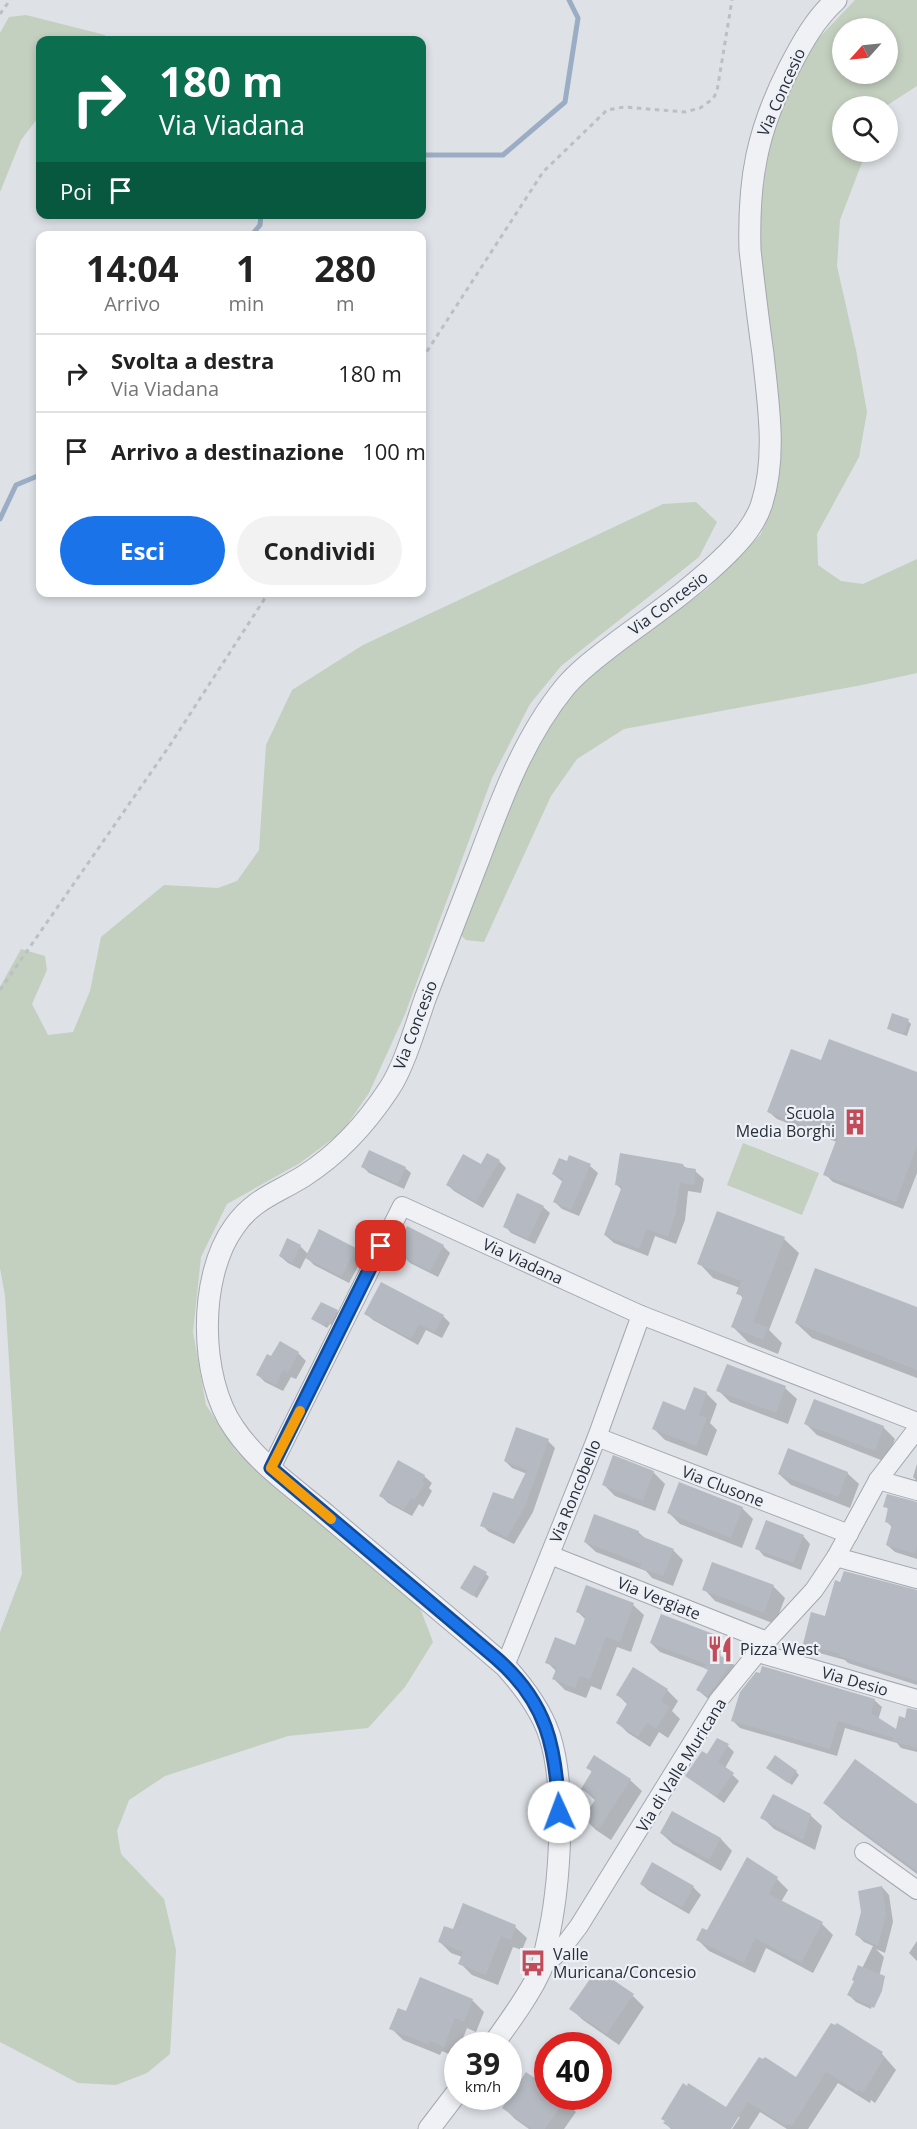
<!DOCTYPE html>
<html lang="it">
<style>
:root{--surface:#fff;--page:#f2f2f2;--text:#222;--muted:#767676;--line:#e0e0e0;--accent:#1a73e8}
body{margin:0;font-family:"Open Sans",sans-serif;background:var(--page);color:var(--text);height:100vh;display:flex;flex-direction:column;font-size:22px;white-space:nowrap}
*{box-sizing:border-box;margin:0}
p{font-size:20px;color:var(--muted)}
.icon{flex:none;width:33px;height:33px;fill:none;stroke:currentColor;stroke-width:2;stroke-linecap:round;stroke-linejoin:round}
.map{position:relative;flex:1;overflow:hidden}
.drawer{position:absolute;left:36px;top:231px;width:390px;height:366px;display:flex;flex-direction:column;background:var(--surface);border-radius:12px;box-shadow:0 3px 9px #0003}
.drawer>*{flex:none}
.top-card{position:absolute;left:36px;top:36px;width:390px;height:183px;border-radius:12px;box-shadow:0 3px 9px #0003;background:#0b6e4f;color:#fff;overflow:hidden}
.needle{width:39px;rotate:243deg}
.tools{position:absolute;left:832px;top:18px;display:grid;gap:12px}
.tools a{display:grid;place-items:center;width:66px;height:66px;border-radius:50%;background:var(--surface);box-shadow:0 3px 9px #0003;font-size:30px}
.speed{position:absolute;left:444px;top:2032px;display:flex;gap:12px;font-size:30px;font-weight:700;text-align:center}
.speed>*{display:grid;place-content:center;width:78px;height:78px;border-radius:50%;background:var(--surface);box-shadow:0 3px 9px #0003;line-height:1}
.speed small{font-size:15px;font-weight:400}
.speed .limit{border:9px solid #d22;background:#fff;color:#111}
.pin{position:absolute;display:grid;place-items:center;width:51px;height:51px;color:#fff;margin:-26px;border-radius:12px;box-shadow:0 3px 9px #0006}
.me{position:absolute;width:66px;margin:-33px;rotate:358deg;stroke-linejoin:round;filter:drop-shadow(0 0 4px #0008)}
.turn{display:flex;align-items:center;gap:21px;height:126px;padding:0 24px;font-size:27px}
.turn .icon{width:78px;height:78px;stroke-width:2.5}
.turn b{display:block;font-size:42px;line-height:51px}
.then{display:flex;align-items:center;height:57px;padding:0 24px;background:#0003;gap:12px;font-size:22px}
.eta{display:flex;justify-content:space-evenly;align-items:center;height:102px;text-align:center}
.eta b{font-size:36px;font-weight:700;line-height:42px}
.action{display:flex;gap:12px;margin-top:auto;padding:12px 24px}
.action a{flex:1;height:69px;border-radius:36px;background:var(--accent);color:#fff;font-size:24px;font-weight:700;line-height:69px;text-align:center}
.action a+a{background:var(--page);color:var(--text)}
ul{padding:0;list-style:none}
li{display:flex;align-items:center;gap:18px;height:78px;padding:0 24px;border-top:2px solid var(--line)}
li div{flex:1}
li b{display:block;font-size:22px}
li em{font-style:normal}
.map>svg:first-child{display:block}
.green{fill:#c3cfbf;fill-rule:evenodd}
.shadow{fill:#0003}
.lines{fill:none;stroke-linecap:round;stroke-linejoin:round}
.stream{stroke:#9badc4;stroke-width:5}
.building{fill:#b5bac2}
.minor-casing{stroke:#a4a8b0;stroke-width:20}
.tertiary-casing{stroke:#a4a8b0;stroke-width:23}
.path{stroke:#bcbfc5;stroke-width:3;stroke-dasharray:4.5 4.5;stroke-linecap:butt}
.minor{stroke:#f0f1f5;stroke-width:18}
.tertiary{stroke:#f0f1f5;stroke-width:21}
.route-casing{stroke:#114b97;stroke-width:15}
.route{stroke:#1a73e8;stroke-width:10}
.slow{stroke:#f59e0b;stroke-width:10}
.labels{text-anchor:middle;stroke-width:4.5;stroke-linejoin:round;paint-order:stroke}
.street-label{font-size:16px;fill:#282f3c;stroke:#edf0f4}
.poi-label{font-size:16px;fill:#282f3c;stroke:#edf0f4;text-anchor:start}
</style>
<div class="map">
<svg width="917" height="2129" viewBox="0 0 917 2129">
<rect width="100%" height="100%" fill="#dee1e6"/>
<!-- green -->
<g class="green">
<path d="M855,0H917V86L886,106H843V152H866L840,220L837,266L856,350L867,412L859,457L817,534L818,565L841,581L863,584L917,559V673L862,685L624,729L577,759L551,796L484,942L466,940L457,932L532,747L579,684L629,644L707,589L761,534L774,499L779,433L759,251L758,198L764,144L785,95L817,40ZM843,28H888V74H843Z"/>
<path d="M26,15L105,35V40H40V115L21,140L0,192V33L9,17Z"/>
<path d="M696,502L717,522L699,557L561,666L530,704L492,778L405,1014L369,1093L342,1132L300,1163L227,1204L201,1257L193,1332L206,1405L237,1452L298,1505L417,1600L433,1642L405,1687L368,1728L288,1736L165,1776L129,1800L117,1831L121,1854L164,1899L176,1950L170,2054L147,2073L116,2085L78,2083L0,2042V1632L22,1574L5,1296L0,1268V987L21,949L45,956L47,970L32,1004L48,1035L73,1032L90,991L101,937L164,885L218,888L237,881L259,850L266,745L292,690L363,645L663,504Z"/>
<path d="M743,1143L819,1173L802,1215L727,1185Z"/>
</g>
<!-- shadow -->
<g class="shadow">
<path d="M908,1021L911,1024L907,1036L892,1031L889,1028Z"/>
<path d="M821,1062L917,1074V1173L903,1209L833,1182L825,1174L837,1142L777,1119L769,1112Z"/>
<path d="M488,1155L499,1161L506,1168L483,1208L454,1191L447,1184L482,1166Z"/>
<path d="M570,1157L590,1166L598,1173L579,1216L562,1209L555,1202L563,1182L553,1174L567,1163Z"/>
<path d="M683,1165L687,1169L695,1171L704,1179L701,1193L688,1191L685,1220L676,1244L655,1236L648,1256L614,1243L605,1235L622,1190L616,1184Z"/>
<path d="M363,1167L405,1168L411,1173L404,1189L369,1173Z"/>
<path d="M543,1207L550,1213L535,1244L511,1233L505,1226Z"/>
<path d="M784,1239L799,1253L769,1330L782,1343L778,1354L748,1342L733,1327L744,1299L738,1293L740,1288L713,1278L699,1263Z"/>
<path d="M399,1245L443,1246L450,1253L438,1277L410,1263L402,1255L405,1251Z"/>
<path d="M300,1246L308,1254L355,1249L363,1257L349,1283L314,1265L306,1257L300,1269L288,1263L280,1256Z"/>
<path d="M917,1309V1378L812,1338L796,1323Z"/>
<path d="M337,1311L340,1314L334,1326L330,1324L327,1328L313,1319Z"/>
<path d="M366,1314L443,1316L450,1323L442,1338L426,1330L418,1345L373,1320Z"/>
<path d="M298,1353L306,1361L296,1379L291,1377L283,1391L265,1382L258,1375L272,1359Z"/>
<path d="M785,1388L797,1399L788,1424L730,1402L718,1390Z"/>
<path d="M706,1393L717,1404L710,1423L717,1430L707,1456L665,1440L654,1429L686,1412Z"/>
<path d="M806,1424L883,1427L895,1439L886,1462L817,1435Z"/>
<path d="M548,1441L555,1448L533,1512L514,1544L489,1532L482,1525L514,1501L527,1474L512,1468L505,1461Z"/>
<path d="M917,1464V1481L913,1477Z"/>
<path d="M653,1472L665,1484L655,1511L615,1496L604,1485Z"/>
<path d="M847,1473L859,1484L850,1508L791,1485L779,1474Z"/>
<path d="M424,1476L432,1483L429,1488L432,1491L423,1507L419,1504L412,1516L388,1503L381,1496Z"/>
<path d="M917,1503V1559L895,1552L887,1545L892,1527L886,1521L889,1510L885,1506Z"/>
<path d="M742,1508L753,1519L742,1548L680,1524L669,1513Z"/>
<path d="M638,1532L646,1539L673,1550L683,1560L673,1586L652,1578L646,1571L596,1552L585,1542Z"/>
<path d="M803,1536L810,1544L801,1570L764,1556L757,1548Z"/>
<path d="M713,1564L774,1587L785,1598L775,1624L715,1601L704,1589Z"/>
<path d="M486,1574L489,1577L477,1598L462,1588Z"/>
<path d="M587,1587L633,1605L644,1615L631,1652L617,1647L601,1690L591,1686L586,1698L565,1690L554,1679L557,1672L547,1662L575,1647L586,1620L578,1612Z"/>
<path d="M917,1592V1685L848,1663L845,1660L812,1651L805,1644L826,1618Z"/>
<path d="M715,1636L724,1645L720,1657L732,1663L741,1671L717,1704L707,1698L698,1690L709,1671L707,1669L660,1652L651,1643Z"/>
<path d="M667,1690L678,1701L672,1711L680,1719L668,1738L659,1732L650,1747L628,1733L618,1723L628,1705L617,1694Z"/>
<path d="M874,1700L882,1707L878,1720L896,1732L917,1721V1752L901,1748L897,1743L845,1728L837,1756L740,1728L733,1721Z"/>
<path d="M728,1746L734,1752L725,1768L739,1781L724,1803L687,1776L708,1757Z"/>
<path d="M588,1768L630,1780L642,1791L611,1840L596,1830L585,1819L596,1801L583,1789L593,1773Z"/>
<path d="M772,1771L796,1772L799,1775L792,1785Z"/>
<path d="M825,1803L917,1806V1874L841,1818Z"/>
<path d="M672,1813L721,1839L732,1851L721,1871L673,1844L661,1833Z"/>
<path d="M810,1815L822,1826L815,1850L774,1829L762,1817Z"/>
<path d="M768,1874L777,1879L788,1890L781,1902L822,1924L833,1935L813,1973L766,1948L755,1973L709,1951L698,1940Z"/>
<path d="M641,1884L693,1887L701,1895L689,1914L649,1891Z"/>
<path d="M882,1887L889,1895L893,1922L885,1953L876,1949L884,1957L871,2009L856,2002L849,1995L873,1946L864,1942L857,1935Z"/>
<path d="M515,1927L527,1938L522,1950L513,1947L498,1985L472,1975L460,1963L462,1957L451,1953L439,1941L454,1931Z"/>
<path d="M917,1941V1961L909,1953Z"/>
<path d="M421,1979L473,2001L484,2012L476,2032L467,2028L460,2046H458L455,2057L442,2051L440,2055L403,2040L391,2028L407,2013Z"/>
<path d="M633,1996L644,2007L619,2045L583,2020L571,2009Z"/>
<path d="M837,2025L882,2054L896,2070L875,2103L871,2100L870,2103L838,2083L808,2129H787L760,2112L749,2129H732L740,2117H736L729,2129H671L665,2123L727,2109L797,2079Z"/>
<path d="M548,2097H560L576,2112L564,2129H529L515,2119L504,2108Z"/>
</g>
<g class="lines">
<!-- stream -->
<g class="stream">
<path d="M422,155H503L565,102L578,18L569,0"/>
<path d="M251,236L260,225L261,214"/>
<path d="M0,519L16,485L40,475"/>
</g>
</g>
<!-- building -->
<g class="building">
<path d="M892,1013L909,1019L904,1034L887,1029Z"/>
<path d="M829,1039L917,1072V1146L896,1202L823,1175L837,1138L767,1112L791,1049L821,1060Z"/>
<path d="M369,1150L406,1167L398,1184L361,1167Z"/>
<path d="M487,1153L500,1160L476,1202L446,1185L463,1154L481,1164Z"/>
<path d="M620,1153L683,1164V1167L696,1169L694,1185L680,1183L676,1210H677L668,1237L647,1229L639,1249L604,1235L622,1186L615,1185Z"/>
<path d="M569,1155L591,1164L571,1210L553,1202L563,1179L552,1174L559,1158L567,1161Z"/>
<path d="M517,1193L544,1206L528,1239L503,1227Z"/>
<path d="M717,1211L785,1237L753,1322L768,1327L763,1340L731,1327L743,1296L736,1294L741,1281L697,1264Z"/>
<path d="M407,1226L444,1245L430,1271L400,1256L404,1249L397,1245Z"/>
<path d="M319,1229L356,1248L342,1277L305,1258Z"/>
<path d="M287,1238L301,1245L293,1263L279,1256Z"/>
<path d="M815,1268L917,1307V1370L795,1323Z"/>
<path d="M381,1282L444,1315L435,1332L419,1324L411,1339L364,1314Z"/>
<path d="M321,1302L338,1310L330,1324L326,1322L324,1326L311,1319Z"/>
<path d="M280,1341L299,1352L288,1373L283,1370L276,1385L256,1375L267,1354L271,1356Z"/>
<path d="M727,1364L786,1386L776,1413L716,1391Z"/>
<path d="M694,1387L707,1392L699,1415L707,1418L696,1446L652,1429L663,1401L685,1410Z"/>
<path d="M814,1399L884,1426L875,1451L804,1424Z"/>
<path d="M516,1427L549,1439L526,1504L507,1538L498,1532L480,1526L493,1492L513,1499L527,1470L504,1461Z"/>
<path d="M788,1448L848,1472L838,1497L778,1474Z"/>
<path d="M613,1455L654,1471L643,1501L602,1485Z"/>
<path d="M398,1460L425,1475L422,1481L425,1483L415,1500L411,1498L404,1510L379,1496Z"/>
<path d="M679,1482L743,1507L731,1538L667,1513Z"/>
<path d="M887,1494L917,1502V1546L915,1554L886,1545L892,1524L885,1522L888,1508L883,1507Z"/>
<path d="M594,1514L639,1531L638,1535L674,1549L663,1576L640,1568L641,1564L584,1542Z"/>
<path d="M766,1520L804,1535L793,1563L755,1549Z"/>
<path d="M712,1562L774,1585L764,1613L702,1590Z"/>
<path d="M474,1565L487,1572L473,1596L460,1588Z"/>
<path d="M844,1571L917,1590V1681L839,1656L840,1654L803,1644L811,1612L825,1616L835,1580L840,1582Z"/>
<path d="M586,1585L634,1603L620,1642L606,1637L590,1680L580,1676L575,1688L552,1679L557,1667L545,1663L555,1637L575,1645L586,1616L576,1612Z"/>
<path d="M661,1614L716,1635L709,1653H713L733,1661L708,1696L696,1690L708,1670L704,1668L706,1664L650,1643Z"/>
<path d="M762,1666L875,1699L871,1713L896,1729L899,1716L905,1718L907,1708L917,1710V1748L892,1741L893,1738L838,1721L830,1749L731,1721L740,1692L756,1672L760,1673Z"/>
<path d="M633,1667L668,1689L661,1701L670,1707L656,1729L647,1723L638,1737L616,1723L628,1702L616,1695Z"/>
<path d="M717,1738L729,1744L718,1762L734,1773L716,1797L685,1776L702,1751L707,1754Z"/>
<path d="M594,1755L631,1779L599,1829L583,1819L596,1798L581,1789L592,1771L586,1768Z"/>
<path d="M775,1755L797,1771L788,1783L766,1768Z"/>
<path d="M855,1759L917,1804V1871L823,1803Z"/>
<path d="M773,1794L811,1814L803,1840L760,1818Z"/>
<path d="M672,1811L721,1838L709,1860L660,1833Z"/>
<path d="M747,1857L778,1877L769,1894L823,1922L801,1963L755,1938L744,1963L696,1940L702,1928L707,1930Z"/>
<path d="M652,1862L694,1886L682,1908L640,1884Z"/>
<path d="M882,1886L886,1914L878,1946L855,1935L861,1912L858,1891Z"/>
<path d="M463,1903L516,1925L511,1940L501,1936L486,1975L458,1964L463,1952L438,1942L444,1926L453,1929Z"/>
<path d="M858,1965L885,1976L882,1991L874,2008L847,1995L854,1981L852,1980Z"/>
<path d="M597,1969L634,1994L607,2034L569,2009Z"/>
<path d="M420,1977L473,1999L464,2022L455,2018L444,2047L430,2041L429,2045L389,2029L398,2008L406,2011Z"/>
<path d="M831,2023L835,2025L837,2023L883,2052L881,2055L885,2057L863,2093L859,2090L858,2092L826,2072L792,2126L787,2124L786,2126L748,2102L731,2129H673L663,2123L665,2121L661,2119L683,2083L687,2086L688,2083L726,2107L759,2057L763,2059L765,2057L796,2077Z"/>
<path d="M526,2072L548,2087V2097H567L545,2129H532L502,2108Z"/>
</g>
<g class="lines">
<!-- minor casing -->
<g class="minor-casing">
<g id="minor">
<path d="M597,1437L849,1534"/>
<path d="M271,1468L402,1206L641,1315L917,1422"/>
<path d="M878,1480L917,1491"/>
<path d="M550,1555L767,1641"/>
<path d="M836,1557L917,1579"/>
<path d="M758,1653L917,1699"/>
<path d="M505,1666L597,1437L641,1315"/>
<path d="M864,1852L917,1890"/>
<path d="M541,1968L560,1951L579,1926L718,1701L767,1641L814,1590L836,1557L878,1480L917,1429"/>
</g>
</g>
<!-- tertiary casing -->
<g class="tertiary-casing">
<g id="tertiary">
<path d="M492,2046C507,2025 531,1993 541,1969C544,1961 545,1951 547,1943C560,1888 567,1787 549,1734C540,1708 523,1686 505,1666C447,1616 388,1567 330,1518C297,1490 258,1464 234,1428C199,1378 198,1277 234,1227C253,1199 277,1193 304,1176C340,1153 366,1124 389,1089C404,1067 416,1025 425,999C443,952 461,906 479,859C501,800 524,737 565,687C580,669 600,655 618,641C656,613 695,586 728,553C742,539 756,523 762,503C777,455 768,403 763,354C758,319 754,285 750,250C748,179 757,131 789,68C802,43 815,19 836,0"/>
<path d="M429,2129L458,2091"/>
</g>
</g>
<!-- path -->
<g class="path">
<path d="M0,14L10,0"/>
<path d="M422,359L543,172L607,110L624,107L685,112L700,108L713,99L717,91L732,0"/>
<path d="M0,990L168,748L269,592"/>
</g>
<!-- minor -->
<use href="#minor" class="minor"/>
<!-- tertiary -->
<use href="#tertiary" class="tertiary"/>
</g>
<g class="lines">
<!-- route casing -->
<g class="route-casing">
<path id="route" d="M381,1246L271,1468L496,1658C547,1702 556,1747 559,1812"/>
</g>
<!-- route -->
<use href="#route" class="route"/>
<!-- slow -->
<path class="slow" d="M300,1411L271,1468L331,1519"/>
</g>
<!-- icons -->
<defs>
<g id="building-bare" transform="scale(2.07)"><path d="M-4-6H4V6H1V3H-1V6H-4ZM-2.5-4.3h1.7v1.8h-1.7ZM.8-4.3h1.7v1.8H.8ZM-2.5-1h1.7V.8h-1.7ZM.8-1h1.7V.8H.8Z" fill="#c34b59" stroke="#edf0f4" stroke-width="2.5" paint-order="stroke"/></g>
<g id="restaurant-bare" transform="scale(2.07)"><path d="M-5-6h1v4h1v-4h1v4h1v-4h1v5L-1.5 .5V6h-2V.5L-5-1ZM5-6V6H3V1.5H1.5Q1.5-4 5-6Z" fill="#c34b59" stroke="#edf0f4" stroke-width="2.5" paint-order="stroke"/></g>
<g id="bus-bare" transform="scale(2.07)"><path d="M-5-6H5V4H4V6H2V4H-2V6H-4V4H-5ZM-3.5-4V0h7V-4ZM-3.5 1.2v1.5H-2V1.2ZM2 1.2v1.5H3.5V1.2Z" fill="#c34b59" stroke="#edf0f4" stroke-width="2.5" paint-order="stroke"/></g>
</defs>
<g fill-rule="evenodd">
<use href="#building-bare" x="855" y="1122"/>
<use href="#restaurant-bare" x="720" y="1649"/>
<use href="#bus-bare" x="533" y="1963"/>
</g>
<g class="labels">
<!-- street labels -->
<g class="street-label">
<text transform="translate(781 92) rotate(-66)" y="6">Via Concesio</text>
<text transform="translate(668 603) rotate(-37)" y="6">Via Concesio</text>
<text transform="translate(415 1025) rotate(-69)" y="6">Via Concesio</text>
<text transform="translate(523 1261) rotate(25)" y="6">Via Viadana</text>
<text transform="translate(723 1486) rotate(21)" y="6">Via Clusone</text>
<text transform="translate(575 1491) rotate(-68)" y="6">Via Roncobello</text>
<text transform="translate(659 1598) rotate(22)" y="6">Via Vergiate</text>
<text transform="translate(855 1681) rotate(16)" y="6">Via Desio</text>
<text transform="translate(681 1765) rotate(-58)" y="6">Via di Valle Muricana</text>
</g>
<!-- poi labels -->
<g class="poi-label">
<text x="835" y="1119" text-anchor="end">Scuola<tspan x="835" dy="18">Media Borghi</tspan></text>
<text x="740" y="1655">Pizza West</text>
<text x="553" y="1960">Valle<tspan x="553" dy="18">Muricana/Concesio</tspan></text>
</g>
</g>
</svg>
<div class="tools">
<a><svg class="needle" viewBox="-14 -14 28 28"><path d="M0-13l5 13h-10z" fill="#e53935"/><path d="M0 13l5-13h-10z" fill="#767676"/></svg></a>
<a><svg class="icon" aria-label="search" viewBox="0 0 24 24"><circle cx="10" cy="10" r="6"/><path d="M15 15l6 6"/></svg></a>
</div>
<div class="speed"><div>39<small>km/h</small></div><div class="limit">40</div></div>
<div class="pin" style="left:381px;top:1246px;background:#d93025"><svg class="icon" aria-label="arrive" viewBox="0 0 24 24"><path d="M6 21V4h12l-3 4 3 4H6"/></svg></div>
<svg class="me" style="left:559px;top:1812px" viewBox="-20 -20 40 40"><circle r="19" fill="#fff"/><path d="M0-13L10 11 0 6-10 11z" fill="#1a73e8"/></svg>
<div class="top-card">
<div class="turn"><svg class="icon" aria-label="right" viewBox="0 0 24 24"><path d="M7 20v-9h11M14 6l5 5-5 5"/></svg><div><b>180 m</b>Via Viadana</div></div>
<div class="then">Poi<svg class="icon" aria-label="arrive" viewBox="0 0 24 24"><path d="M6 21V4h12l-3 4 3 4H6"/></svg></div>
</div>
<section class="drawer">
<div class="eta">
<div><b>14:04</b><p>Arrivo</p></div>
<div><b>1</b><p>min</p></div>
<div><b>280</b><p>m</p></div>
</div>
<ul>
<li><svg class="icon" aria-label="right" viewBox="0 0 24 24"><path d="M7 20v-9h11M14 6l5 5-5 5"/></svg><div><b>Svolta a destra</b><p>Via Viadana</p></div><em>180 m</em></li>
<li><svg class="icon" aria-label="arrive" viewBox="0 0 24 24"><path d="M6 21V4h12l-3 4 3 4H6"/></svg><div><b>Arrivo a destinazione</b></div><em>100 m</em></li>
</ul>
<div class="action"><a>Esci</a><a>Condividi</a></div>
</section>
</div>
